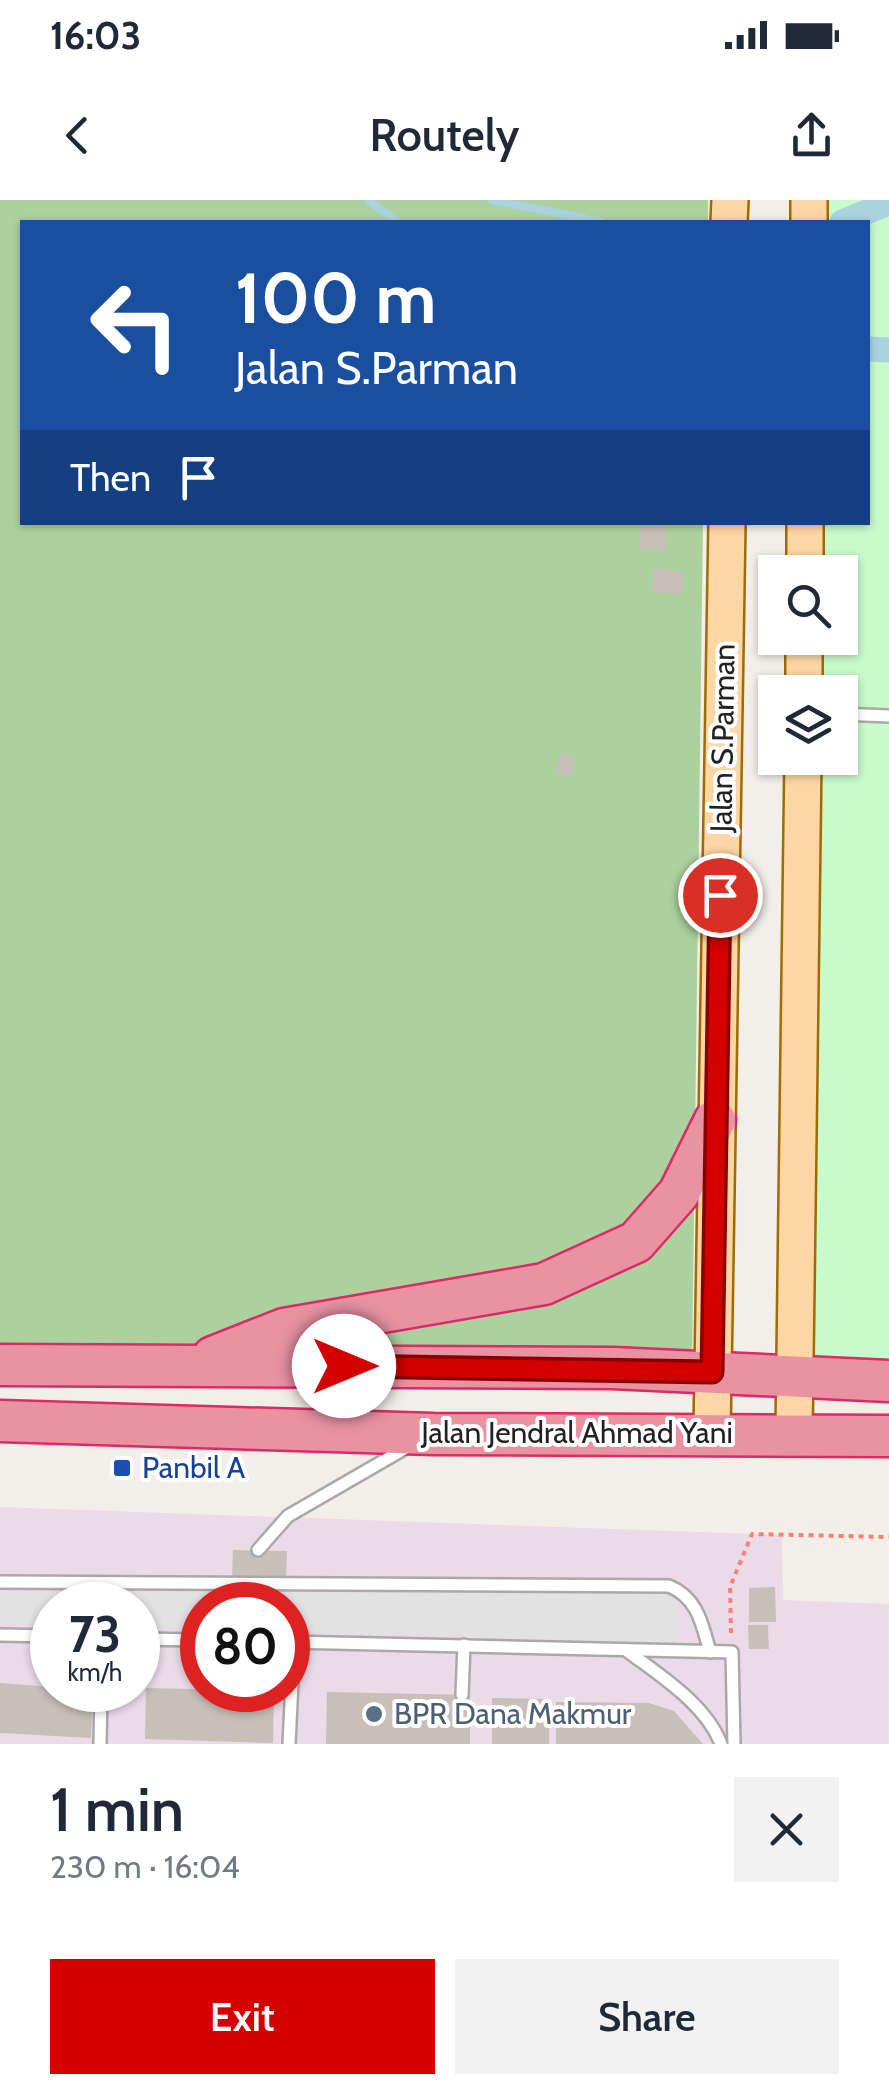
<!DOCTYPE html>
<meta charset="utf-8">
<style>
:root{--surface:#fff;--page:#f2f2f3;--text:#1f2937;--muted:#747a83;--accent:#d40000}
body{margin:0;font-family:Cabin,sans-serif;background:var(--page);color:var(--text);height:100vh;display:flex;flex-direction:column;font-size:38px;white-space:nowrap}
*{box-sizing:border-box;margin:0}
p{font-size:32px;color:var(--muted)}
.icon{flex:none;width:55px;height:55px;fill:none;stroke:currentColor;stroke-width:2;stroke-linecap:round;stroke-linejoin:round}
.map{position:relative;height:1544px;overflow:hidden}
.details{display:flex;flex-direction:column;background:var(--surface);flex:1}
.details>*{flex:none}
.banner{position:absolute;left:20px;top:20px;width:850px;height:305px;border-radius:0px;box-shadow:0 2px 8px #0004;background:#1a4fa0;color:#fff;overflow:hidden}
.buttons{position:absolute;left:758px;top:355px;display:grid;gap:20px}
.buttons a{display:grid;place-items:center;width:100px;height:100px;border-radius:0px;background:var(--surface);box-shadow:0 2px 8px #0004;font-size:50px}
.speed{position:absolute;left:30px;top:1382px;display:flex;gap:20px;font-size:50px;font-weight:700;text-align:center}
.speed>*{display:grid;place-content:center;width:130px;height:130px;border-radius:50%;background:var(--surface);box-shadow:0 2px 8px #0004;line-height:1}
.speed small{font-size:25px;font-weight:400}
.speed .limit{border:15px solid #d22;background:#fff;color:#111}
.pin{position:absolute;display:grid;place-items:center;width:85px;height:85px;color:#fff;margin:-42px;border:5px solid #fff;border-radius:50%;box-shadow:0 2px 10px #0007}
.me{position:absolute;width:110px;margin:-55px;rotate:90deg;stroke-linejoin:round;filter:drop-shadow(0 0 8px #0008)}
.turn{display:flex;align-items:center;gap:35px;height:210px;padding:0 50px;font-size:45px}
.turn .icon{width:130px;height:130px;stroke-width:2.5}
.turn b{display:block;font-size:70px;line-height:85px}
.then{display:flex;align-items:center;height:95px;padding:0 50px;background:#0003;gap:20px;font-size:38px}
.round{display:grid;place-items:center;flex:none;width:105px;height:105px;border-radius:0px;background:var(--page)}
.head{display:flex;align-items:center;justify-content:space-between;height:170px;padding:0 50px}
h1{font-size:60px;font-weight:600;line-height:75px}
.button{display:flex;gap:20px;margin-top:auto;padding:20px 50px}
.button a{flex:1;height:115px;border-radius:0px;background:var(--accent);color:#fff;font-size:40px;font-weight:600;line-height:115px;text-align:center}
.button a+a{background:var(--page);color:var(--text)}
.status{display:flex;justify-content:space-between;align-items:center;height:70px;padding:0 50px;background:var(--surface);direction:ltr}
.status svg{height:28px;fill:currentColor}
header{display:flex;justify-content:space-between;align-items:center;height:130px;padding:0 50px;background:var(--surface);font-size:45px;font-weight:600}
.map>svg:first-child{display:block}
.industrial{fill:#ebdbe8;fill-rule:evenodd}
.forest{fill:#add19e}
.park{fill:#c8facc}
.parking{fill:#e2e2e2}
.lines{fill:none;stroke-linecap:round;stroke-linejoin:round}
.stream{stroke:#aad3df;stroke-width:8}
.canal{stroke:#aad3df;stroke-width:25}
.building{fill:#c7bfb8}
.lane-casing{stroke:#a9a9a9;stroke-width:16}
.primary-casing{stroke:#a06b00;stroke-width:40}
.highway-casing{stroke:#dc2a67;stroke-width:45}
.path{stroke:#fa8072;stroke-width:4;stroke-dasharray:5 5;stroke-linecap:butt}
.lane{stroke:#fff;stroke-width:11}
.primary{stroke:#fcd6a4;stroke-width:35}
.highway{stroke:#e892a2;stroke-width:40}
.route-casing{stroke:#8a0000;stroke-width:25}
.route{stroke:#d40000;stroke-width:18}
.transit-dot{fill:#1a4fb4;stroke:#fff;stroke-width:4}
.service-dot{fill:#5c6f8a;stroke:#fff;stroke-width:4}
.labels{text-anchor:middle;stroke-width:8;stroke-linejoin:round;paint-order:stroke}
.street-label{font-size:30px;fill:#222;stroke:#fff}
.transit-label{font-size:30px;fill:#164399;stroke:#fff;text-anchor:start}
.service-label{font-size:30px;fill:#4e5e75;stroke:#fff;text-anchor:start}
</style>
<div class="status"><b>16:03</b><svg viewBox="0 0 49 12"><path d="M0 12V9h3v3zM5 12V6h3v6zM10 12V3h3v9zM15 12V0h3v12zM26 1h20v11H26zM47 4h2v5h-2z"/></svg></div>
<header><svg class="icon" aria-label="back" viewBox="0 0 24 24"><path d="M15 5l-7 7 7 7"/></svg>Routely<svg class="icon" aria-label="share" viewBox="0 0 24 24"><path d="M12 15V3M7 8l5-5 5 5M5 13v7h14v-7"/></svg></header>
<div class="map">
<svg width="889" height="1544" viewBox="0 0 889 1544">
<rect width="100%" height="100%" fill="#f2efe9"/>
<!-- industrial -->
<path class="industrial" d="M0,1307L782,1335L783,1400L889,1404V1544H0ZM52,1405H138V1490H52ZM202,1405H288V1490H202Z"/>
<!-- forest -->
<path class="forest" d="M0,0H708V22H22V322L703,323L692,1165L0,1163Z"/>
<!-- park -->
<path class="park" d="M800,0H889V1176L793,1175L797,558H840V492H797V438H840V372H798V323L868,322V22H800Z"/>
<!-- parking -->
<path class="parking" d="M0,1392L675,1394L679,1443L288,1431V1405H202V1428L138,1426V1405H52V1424L0,1422Z"/>
<g class="lines">
<!-- stream -->
<g class="stream">
<path d="M368,0L398,22"/>
<path d="M492,0L602,22"/>
</g>
<!-- canal -->
<g class="canal">
<path d="M842,22L889,3"/>
<path d="M868,149L889,150"/>
</g>
</g>
<!-- building -->
<g class="building">
<rect x="640" y="322" width="26" height="27"/>
<path d="M654,369L683,372L682,394L652,392Z"/>
<path d="M559,553L573,555L572,575L557,574Z"/>
<path d="M233,1350L287,1351L286,1380L232,1378Z"/>
<path d="M775,1387L776,1422H749V1388Z"/>
<path d="M748,1425H768L769,1449H749Z"/>
<path d="M0,1483L93,1490L91,1538L0,1533Z"/>
<path d="M146,1488L274,1491L273,1543L145,1539Z"/>
<path d="M327,1492L470,1495V1544H326Z"/>
<path d="M492,1498L549,1499V1544H492Z"/>
<path d="M556,1502L649,1503L674,1511L703,1544H556Z"/>
</g>
<g class="lines">
<!-- lane casing -->
<g class="lane-casing">
<g id="lane">
<path d="M840,514L889,516"/>
<path d="M258,1350L288,1316L411,1245"/>
<path d="M0,1382L669,1386C698,1398 702,1424 710,1452"/>
<path d="M104,1405L105,1385"/>
<path d="M0,1435L52,1436"/>
<path d="M138,1439L202,1440"/>
<path d="M288,1442L732,1452L734,1544"/>
<path d="M626,1450C659,1475 706,1504 721,1544"/>
<path d="M462,1495L464,1445"/>
<path d="M100,1544L101,1490"/>
<path d="M289,1544L294,1442"/>
</g>
</g>
<!-- primary casing -->
<g class="primary-casing">
<g id="primary">
<path d="M729,22L730,0"/>
<path d="M809,22V0"/>
<path d="M805,372V322"/>
<path d="M804,492V438"/>
<path d="M712,1233L727,322"/>
<path d="M794,1233L803,558"/>
</g>
</g>
<!-- highway casing -->
<g class="highway-casing">
<g id="highway">
<path d="M213,1157L284,1129L544,1084L636,1042L679,993L715,920"/>
<path d="M0,1165L613,1168L889,1181"/>
<path d="M0,1221L433,1234L889,1236"/>
</g>
</g>
<!-- path -->
<path class="path" d="M731,1433L730,1387L752,1334L889,1337"/>
<!-- lane -->
<use href="#lane" class="lane"/>
<!-- primary -->
<use href="#primary" class="primary"/>
<!-- highway -->
<use href="#highway" class="highway"/>
</g>
<g class="lines">
<!-- route casing -->
<g class="route-casing">
<path id="route" d="M344,1166L712,1172L720,695"/>
</g>
<!-- route -->
<use href="#route" class="route"/>
</g>
<!-- markers -->
<rect class="transit-dot" x="112" y="1258" width="20" height="20" rx="5"/>
<circle class="service-dot" cx="374" cy="1514" r="10"/>
<g class="labels">
<!-- street labels -->
<g class="street-label">
<text transform="translate(723 538) rotate(-89)" y="10">Jalan S.Parman</text>
<text x="577" y="1243">Jalan Jendral Ahmad Yani</text>
</g>
<!-- transit labels -->
<g class="transit-label">
<text x="142" y="1278">Panbil A</text>
</g>
<!-- service labels -->
<g class="service-label">
<text x="394" y="1524">BPR Dana Makmur</text>
</g>
</g>
</svg>
<div class="buttons">
<a><svg class="icon" aria-label="search" viewBox="0 0 24 24"><circle cx="10" cy="10" r="6"/><path d="M15 15l6 6"/></svg></a>
<a><svg class="icon" aria-label="layers" viewBox="0 0 24 24"><path d="M12 4l9 5-9 5-9-5zM3 14l9 5 9-5"/></svg></a>
</div>
<div class="speed"><div>73<small>km/h</small></div><div class="limit">80</div></div>
<div class="pin" style="left:720px;top:695px;background:#d93025"><svg class="icon" aria-label="arrive" viewBox="0 0 24 24"><path d="M6 21V4h12l-3 4 3 4H6"/></svg></div>
<svg class="me" style="left:344px;top:1166px" viewBox="-20 -20 40 40"><circle r="19" fill="#fff"/><path d="M0-13L10 11 0 6-10 11z" fill="#d40000"/></svg>
<div class="banner">
<div class="turn"><svg class="icon" aria-label="left" viewBox="0 0 24 24"><path d="M17 20v-9H6M10 6l-5 5 5 5"/></svg><div><b>100 m</b>Jalan S.Parman</div></div>
<div class="then">Then<svg class="icon" aria-label="arrive" viewBox="0 0 24 24"><path d="M6 21V4h12l-3 4 3 4H6"/></svg></div>
</div>
</div>
<section class="details">
<div class="head"><div><h1>1 min</h1><p>230 m · 16:04</p></div><a class="round"><svg class="icon" aria-label="close" viewBox="0 0 24 24"><path d="M6 6l12 12M18 6L6 18"/></svg></a></div>
<div class="button"><a>Exit</a><a>Share</a></div>
</section>
